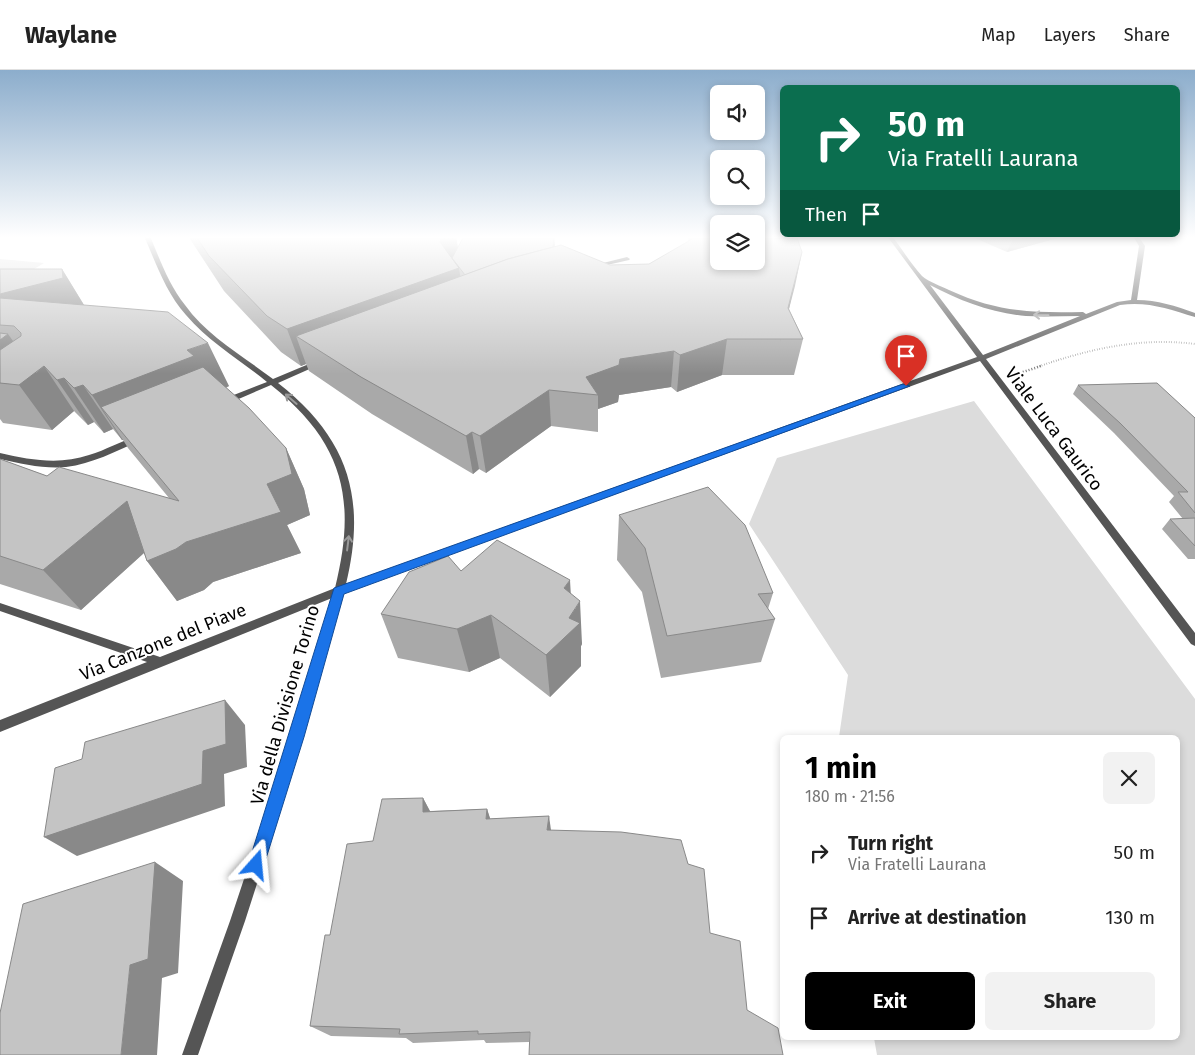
<!DOCTYPE html>
<meta charset="utf-8">
<style>
:root{--surface:#fff;--page:#f2f2f2;--text:#222;--muted:#767676;--line:#e0e0e0;--accent:#000}
body{margin:0;font-family:"Fira Sans",sans-serif;background:var(--page);color:var(--text);height:100vh;display:flex;flex-direction:column;font-size:19px;white-space:nowrap}
*{box-sizing:border-box;margin:0}
p{font-size:16px;color:var(--muted)}
.icon{flex:none;width:28px;height:28px;fill:none;stroke:currentColor;stroke-width:2;stroke-linecap:round;stroke-linejoin:round}
.map{position:relative;flex:1;overflow:hidden}
.details{position:absolute;left:780px;top:665px;width:400px;height:305px;display:flex;flex-direction:column;background:var(--surface);border-radius:8px;box-shadow:0 2px 8px #0003}
.details>*{flex:none}
.guide{position:absolute;left:780px;top:15px;width:400px;height:152px;border-radius:8px;box-shadow:0 2px 8px #0003;background:#0b6e4f;color:#fff;overflow:hidden}
.buttons{position:absolute;left:710px;top:15px;display:grid;gap:10px}
.buttons a{display:grid;place-items:center;width:55px;height:55px;border-radius:8px;background:var(--surface);box-shadow:0 2px 8px #0003;font-size:25px}
.pin{position:absolute;display:grid;place-items:center;width:42px;height:42px;color:#fff;margin:-51px -21px;border-radius:50% 50% 50% 0;rotate:-45deg;box-shadow:0 0 5px #0007}
.pin .icon{rotate:45deg}
.me{position:absolute;width:55px;margin:-28px;rotate:18deg;stroke-linejoin:round;filter:drop-shadow(0 0 4px #0008)}
.turn{display:flex;align-items:center;gap:18px;height:105px;padding:0 25px;font-size:22px}
.turn .icon{width:65px;height:65px;stroke-width:2.5}
.turn b{display:block;font-size:35px;line-height:42px}
.then{display:flex;align-items:center;height:48px;padding:0 25px;background:#0003;gap:10px;font-size:19px}
.round{display:grid;place-items:center;flex:none;width:52px;height:52px;border-radius:8px;background:var(--page)}
.summary{display:flex;align-items:center;justify-content:space-between;height:85px;padding:0 25px}
h1{font-size:30px;font-weight:700;line-height:38px;color:var(--accent)}
.cta{display:flex;gap:10px;margin-top:auto;padding:10px 25px}
.cta a{flex:1;height:58px;border-radius:8px;background:var(--accent);color:#fff;font-size:20px;font-weight:700;line-height:58px;text-align:center}
.cta a+a{background:var(--page);color:var(--text)}
ul{padding:0;list-style:none}
li{display:flex;align-items:center;gap:15px;height:65px;padding:0 25px}
li div{flex:1}
li b{display:block;font-size:19px}
li em{font-style:normal}
header{display:flex;align-items:center;gap:30px;box-sizing:border-box;height:70px;padding:0 25px;background:var(--surface);border-bottom:1px solid var(--line)}
header strong{font-size:24px}
nav{display:flex;gap:28px;margin-inline-start:auto;font-size:18px}
.map>svg:first-child{display:block}
.green{fill:#dcdcdc}
.lines{fill:none;stroke-linecap:round;stroke-linejoin:round}
.path-far1{stroke:#777;stroke-width:2;stroke-dasharray:0.5 2;stroke-linecap:butt}
.path{stroke:#777;stroke-width:2.5;stroke-dasharray:1 2;stroke-linecap:butt}
.minor{fill:#555;fill-rule:evenodd}
.wall{fill:#a9a9a9}
.shaded-wall{fill:#898989}
.building{fill:#c4c4c4;stroke:#898989}
.oneway{stroke:#999}
.route{fill:#1a73e8;stroke:#114b97}
.labels{text-anchor:middle;stroke-width:4;stroke-linejoin:round;paint-order:stroke}
.street-label{font-size:18px;fill:#000;stroke:#fff}
</style>
<header>
<strong>Waylane</strong>
<nav><a>Map</a><a>Layers</a><a>Share</a></nav>
</header>
<div class="map">
<svg width="1195" height="985" viewBox="0 0 1195 985">
<rect width="100%" height="100%" fill="#fff"/>
<!-- green -->
<g class="green">
<path d="M0,189L44,193L8,215L0,214Z"/>
<path d="M974,331L1195,629V985H877L874,968H1178V668L839,667L848,605L749,454L777,388Z"/>
</g>
<g class="lines">
<!-- path-far1 -->
<path class="path-far1" d="M1037,297C1089,279 1140,267 1195,274"/>
<!-- path -->
<path class="path" d="M1020,303L1041,296"/>
<!-- minor -->
<g class="minor">
<path d="M144,166H150C160,190 169,215 185,235C207,266 243,286 273,309L316,291L323,293L278,313C348,368 367,427 346,514L977,287L887,166H892C902,179 911,194 922,206C929,212 941,216 949,220C997,242 1031,243 1083,242L1086,244L1117,232L1131,230L1139,176L1133,166H1138L1145,176L1137,230C1157,230 1176,236 1195,243V247C1169,239 1147,231 1120,235L986,289L1195,563V576L1191,574L980,291L344,523L274,761L245,851L198,985H182L230,851L260,761L332,528L0,662V650L147,592L0,541V533L160,587L335,518C357,430 344,373 271,315L227,334H221V330L267,312C240,290 209,272 186,245C166,223 156,193 144,166ZM930,215C960,231 992,243 1026,246C1044,247 1062,246 1080,246L983,285Z"/>
<path d="M627,187L630,189L629,190L594,198L591,196Z"/>
<path d="M137,366L141,369L140,371C116,381 92,394 66,397C45,399 21,394 0,389V383C30,390 60,395 89,385C106,380 121,371 137,366Z"/>
</g>
</g>
<!-- wall -->
<g class="wall">
<path d="M188,166H456L458,178L464,166H554L555,177L610,195L649,194L688,172V166H719L787,169L802,182L789,239L803,269L794,305H722L677,322L671,317L619,325L618,332L598,339V362L551,356L486,403L479,399L473,404L372,344L309,301L306,294L301,296L281,282L224,221Z"/>
<path d="M970,166H1065L1007,182Z"/>
<path d="M0,199H62L84,235L229,316L226,318L286,378L304,419L310,445L287,455L301,483L213,512L204,520L177,531L147,491L144,483L81,540L0,514V389L47,406L169,428L128,378L123,370H122L113,359L104,363L94,352L88,355L74,341L52,360L3,353L0,349Z"/>
<path d="M1078,315L1195,348V489H1188L1162,459L1170,449H1183L1169,432L1174,426L1114,363L1073,324Z"/>
<path d="M619,445L773,523L768,539L775,549L761,592L661,608L642,522L617,490Z"/>
<path d="M461,501L571,523L582,574L581,576V596L550,627L500,588L469,602L398,588L381,544Z"/>
<path d="M423,728L430,741L487,739L490,749L549,746L529,972L486,973L484,970L413,973L406,968L331,966L310,956L330,865L373,771Z"/>
</g>
<!-- shaded-wall -->
<g class="shaded-wall">
<path d="M442,166H456L458,179L452,188L453,190L459,198L464,233L296,266L306,294L301,296L287,259L440,172Z"/>
<path d="M554,166L555,179L509,215Z"/>
<path d="M1014,166H1065L1007,182Z"/>
<path d="M802,182L795,216L780,273L788,238Z"/>
<path d="M62,199L87,240L14,256L0,245V224Z"/>
<path d="M8,264L36,303L44,296L74,341L52,360L19,315L0,313V270Z"/>
<path d="M727,269L722,305L677,322L680,285Z"/>
<path d="M208,273L229,316L212,323L101,337L123,370H122L92,325L187,280Z"/>
<path d="M674,281L671,317L619,325L618,332L598,339V325L586,307L620,289Z"/>
<path d="M64,308L94,352L88,355L57,310Z"/>
<path d="M83,315L113,359L104,363L74,318Z"/>
<path d="M549,320L551,356L486,403L480,366Z"/>
<path d="M472,362L479,399L473,404L466,366Z"/>
<path d="M286,378L304,419L310,445L287,455L301,483L213,512L204,520L177,531L147,491L186,472L267,414Z"/>
<path d="M127,431L156,472L81,540L43,500Z"/>
<path d="M570,510L572,544L580,531L582,574L581,576V596L550,627L546,585L564,518Z"/>
<path d="M491,545L500,588L469,602L457,559Z"/>
<path d="M225,630L245,655L247,697L224,704L225,736L77,786L44,767L203,681Z"/>
<path d="M423,728L434,749L423,742Z"/>
<path d="M487,739L494,760L486,749Z"/>
<path d="M549,746L552,767L547,760Z"/>
<path d="M155,792L183,811L178,903L162,908L157,985H121L130,895Z"/>
</g>
<!-- building -->
<g class="building">
<path d="M196,166H442L440,172L459,198L287,259L267,246L209,186Z"/>
<path d="M464,166H554L553,177L508,189L465,205L452,188Z"/>
<path d="M694,166H719V191H756V166H786L787,169L797,168L802,182L788,238L803,269H727L680,285L674,281L620,289L619,295L586,307L598,325L549,320L480,366L472,362L466,366L361,307L296,266L508,189L561,175L610,195L649,194L694,168Z"/>
<path d="M0,199H62L63,208L0,224Z"/>
<path d="M0,228L168,242L208,273L187,280L194,286L92,325L83,315L74,318L64,308L57,310L44,296L19,315L0,313V280L21,266V263L14,256L0,255Z"/>
<path d="M0,263L8,264L0,270Z"/>
<path d="M203,297L249,338L286,378L292,404L267,414L281,442L186,472L176,479L147,491L127,431L43,500L0,486V389L47,406L59,397L179,431L101,337Z"/>
<path d="M1157,313L1195,348V443L1178,422H1188L1120,353L1078,315Z"/>
<path d="M708,417L745,455L773,523L758,524L775,549L667,566L645,478L619,445Z"/>
<path d="M1195,448V476L1170,449Z"/>
<path d="M497,470L570,510L564,518L580,531L569,548L580,553L546,585L491,545L457,559L381,544L409,502L448,486L461,501Z"/>
<path d="M225,630L226,674L203,681L202,714L44,767L55,698L82,689L85,672Z"/>
<path d="M423,728V742L487,739L486,749L549,746L547,760L621,762L681,770L688,794L704,799L710,863L740,871L747,940L778,958L783,985H529L530,962L478,964V961L399,964L400,959L310,956L325,865H330L347,774L373,771L382,729Z"/>
<path d="M155,792L148,889L130,895L121,985H0V943L23,834Z"/>
</g>
<!-- one-way arrows -->
<defs><path id="oneway-shaft" d="M-6 0H5M1.5-3L5.5 0L1.5 3" fill="none" stroke-width="1.6" stroke-linecap="round" stroke-linejoin="round" transform="scale(1.25)"/></defs>
<g class="oneway">
<use href="#oneway-shaft" transform="translate(1041 245) rotate(-179)"/>
<use href="#oneway-shaft" transform="translate(291 329) rotate(-139)"/>
<use href="#oneway-shaft" transform="translate(348 473) rotate(-83)"/>
</g>
<!-- sky -->
<linearGradient id="sky" x2="0" y2="1"><stop stop-color="#8cadcc"/><stop offset="0.55" stop-color="#fff"/><stop offset="1" stop-color="#fff" stop-opacity="0"/></linearGradient>
<rect width="1195" height="304" fill="url(#sky)"/>
<!-- route -->
<path class="route" d="M903,314L910,316L344,524L304,667L264,795L262,801L256,803L251,801L248,795L334,518Z"/>
<g class="labels">
<!-- street labels -->
<g class="street-label">
<text transform="translate(1054 359) rotate(53)" y="6">Viale Luca Gaurico</text>
<text transform="translate(163 572) rotate(-22)" y="6">Via Canzone del Piave</text>
<text transform="translate(285 635) rotate(-74)" y="6">Via della Divisione Torino</text>
</g>
</g>
</svg>
<div class="buttons">
<a><svg class="icon" aria-label="sound" viewBox="0 0 24 24"><path d="M4 9h4l5-4v14l-5-4H4zM17 9q2 3 0 6"/></svg></a>
<a><svg class="icon" aria-label="search" viewBox="0 0 24 24"><circle cx="10" cy="10" r="6"/><path d="M15 15l6 6"/></svg></a>
<a><svg class="icon" aria-label="layers" viewBox="0 0 24 24"><path d="M12 4l9 5-9 5-9-5zM3 14l9 5 9-5"/></svg></a>
</div>
<div class="pin" style="left:906px;top:316px;background:#d93025"><svg class="icon" aria-label="arrive" viewBox="0 0 24 24"><path d="M6 21V4h12l-3 4 3 4H6"/></svg></div>
<svg class="me" style="left:256px;top:795px" viewBox="-20 -20 40 40"><path d="M0-17L14 15 0 8-14 15z" fill="#1a73e8" stroke="#fff" stroke-width="4"/></svg>
<div class="guide">
<div class="turn"><svg class="icon" aria-label="right" viewBox="0 0 24 24"><path d="M7 20v-9h11M14 6l5 5-5 5"/></svg><div><b>50 m</b>Via Fratelli Laurana</div></div>
<div class="then">Then<svg class="icon" aria-label="arrive" viewBox="0 0 24 24"><path d="M6 21V4h12l-3 4 3 4H6"/></svg></div>
</div>
<section class="details">
<div class="summary"><div><h1>1 min</h1><p>180 m · 21:56</p></div><a class="round"><svg class="icon" aria-label="close" viewBox="0 0 24 24"><path d="M6 6l12 12M18 6L6 18"/></svg></a></div>
<ul>
<li><svg class="icon" aria-label="right" viewBox="0 0 24 24"><path d="M7 20v-9h11M14 6l5 5-5 5"/></svg><div><b>Turn right</b><p>Via Fratelli Laurana</p></div><em>50 m</em></li>
<li><svg class="icon" aria-label="arrive" viewBox="0 0 24 24"><path d="M6 21V4h12l-3 4 3 4H6"/></svg><div><b>Arrive at destination</b></div><em>130 m</em></li>
</ul>
<div class="cta"><a>Exit</a><a>Share</a></div>
</section>
</div>
